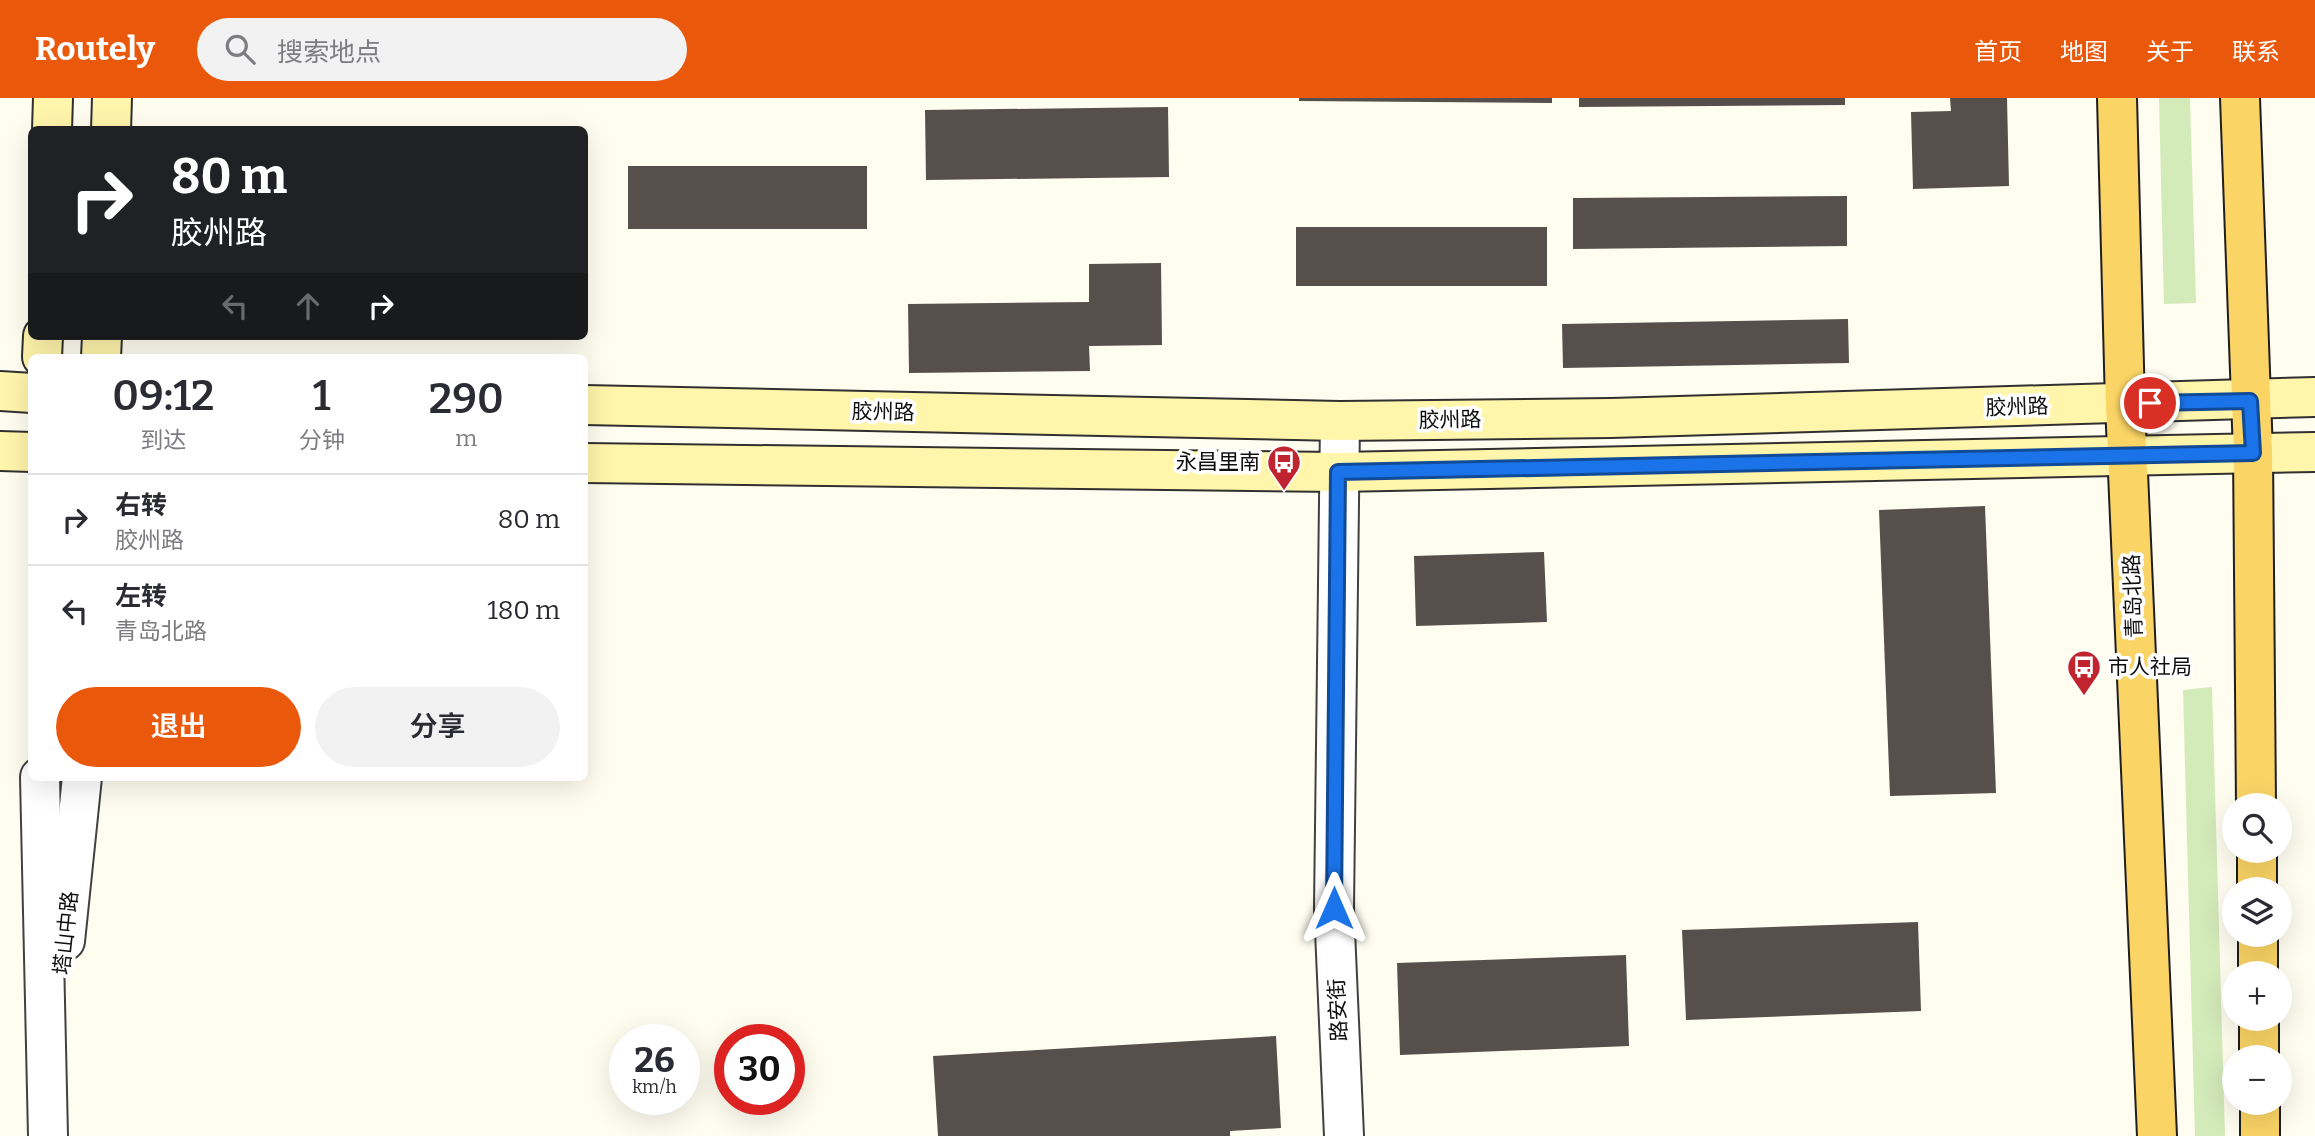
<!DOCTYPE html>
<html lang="zh">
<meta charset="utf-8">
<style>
:root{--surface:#fff;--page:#f2f2f3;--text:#2b2b33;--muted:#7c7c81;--line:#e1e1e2;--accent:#ea580c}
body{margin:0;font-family:Bitter,"Noto Sans SC",serif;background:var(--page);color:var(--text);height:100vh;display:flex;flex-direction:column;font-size:26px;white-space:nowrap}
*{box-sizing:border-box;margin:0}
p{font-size:23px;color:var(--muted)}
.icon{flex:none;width:38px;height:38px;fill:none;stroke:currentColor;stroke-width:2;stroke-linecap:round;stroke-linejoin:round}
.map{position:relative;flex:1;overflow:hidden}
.drawer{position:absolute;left:28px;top:256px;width:560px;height:427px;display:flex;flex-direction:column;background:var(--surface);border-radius:10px;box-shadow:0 7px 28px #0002}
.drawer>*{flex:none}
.banner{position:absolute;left:28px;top:28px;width:560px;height:214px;border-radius:10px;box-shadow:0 7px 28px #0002;background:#202124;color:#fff;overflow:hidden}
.buttons{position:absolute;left:2222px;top:695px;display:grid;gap:14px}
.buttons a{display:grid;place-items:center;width:70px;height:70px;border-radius:50%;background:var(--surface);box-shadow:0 7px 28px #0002;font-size:35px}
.speed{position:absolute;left:609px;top:926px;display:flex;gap:14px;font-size:35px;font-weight:700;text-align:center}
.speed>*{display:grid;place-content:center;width:91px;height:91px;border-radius:50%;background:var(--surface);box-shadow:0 7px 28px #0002;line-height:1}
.speed small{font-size:18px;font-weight:400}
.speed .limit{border:10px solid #d22;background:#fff;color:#111}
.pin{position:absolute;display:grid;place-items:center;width:60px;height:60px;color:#fff;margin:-30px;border:4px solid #fff;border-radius:50%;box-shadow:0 2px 7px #0007}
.me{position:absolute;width:77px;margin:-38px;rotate:0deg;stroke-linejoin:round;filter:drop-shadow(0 0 5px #0008)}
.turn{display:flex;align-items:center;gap:24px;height:147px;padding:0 28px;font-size:32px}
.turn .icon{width:91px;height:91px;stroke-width:2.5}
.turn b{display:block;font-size:49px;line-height:60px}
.lanes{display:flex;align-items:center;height:66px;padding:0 28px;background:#0003;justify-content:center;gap:35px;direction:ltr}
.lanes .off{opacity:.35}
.eta{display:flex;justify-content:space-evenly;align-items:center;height:119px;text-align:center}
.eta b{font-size:42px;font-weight:600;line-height:49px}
.cta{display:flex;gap:14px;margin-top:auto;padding:14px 28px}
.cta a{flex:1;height:80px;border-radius:42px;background:var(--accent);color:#fff;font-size:28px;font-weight:600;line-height:80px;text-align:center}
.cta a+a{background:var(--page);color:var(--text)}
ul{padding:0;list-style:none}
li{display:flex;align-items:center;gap:21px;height:91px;padding:0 28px;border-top:2px solid var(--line)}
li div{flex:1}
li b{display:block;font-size:26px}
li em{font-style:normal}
header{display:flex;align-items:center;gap:42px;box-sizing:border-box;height:98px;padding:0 35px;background:var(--accent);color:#fff}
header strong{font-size:33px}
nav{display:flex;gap:38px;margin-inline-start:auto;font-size:24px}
.search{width:490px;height:63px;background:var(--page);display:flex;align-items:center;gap:18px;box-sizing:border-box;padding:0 24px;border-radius:38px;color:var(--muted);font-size:26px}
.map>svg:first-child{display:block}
.green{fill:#d3eab9}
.building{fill:#574f4b}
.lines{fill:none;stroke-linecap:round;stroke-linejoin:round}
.minor-casing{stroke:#414141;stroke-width:42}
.tertiary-casing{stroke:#414141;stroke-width:42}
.secondary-casing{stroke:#303030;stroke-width:42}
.primary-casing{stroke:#1f1f1f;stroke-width:42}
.minor{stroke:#fff;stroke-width:38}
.tertiary{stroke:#fff;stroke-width:38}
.secondary{stroke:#fff5ab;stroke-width:38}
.primary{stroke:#fad465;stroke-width:38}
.route-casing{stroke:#114b97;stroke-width:18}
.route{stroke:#1a73e8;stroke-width:12}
.labels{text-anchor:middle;stroke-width:7;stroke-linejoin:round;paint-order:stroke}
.street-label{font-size:21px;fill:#0e0e0e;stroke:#fff}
.poi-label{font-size:21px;fill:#0e0e0e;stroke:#fff;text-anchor:end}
</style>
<header>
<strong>Routely</strong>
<div class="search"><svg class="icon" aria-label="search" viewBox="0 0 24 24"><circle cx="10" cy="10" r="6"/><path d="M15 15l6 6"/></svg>搜索地点</div>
<nav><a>首页</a><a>地图</a><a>关于</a><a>联系</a></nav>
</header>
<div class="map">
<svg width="2315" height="1038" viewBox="0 0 2315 1038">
<rect width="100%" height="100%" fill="#fffcf0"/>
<!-- green -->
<g class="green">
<path d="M2159,0H2190L2196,205L2164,206Z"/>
<path d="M2212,589L2225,1038H2195L2183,592Z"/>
</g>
<!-- building -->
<g class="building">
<path d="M1299,0H1552V5L1299,3Z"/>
<path d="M1579,0H1845V7L1579,9Z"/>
<path d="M1950,0H2007L2009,88L1913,91L1911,14L1951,13Z"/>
<path d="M1168,9L1169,79L926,82L925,12Z"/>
<rect x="628" y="68" width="239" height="63"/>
<path d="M1847,98V148L1573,151V100Z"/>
<rect x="1296" y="129" width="251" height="59"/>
<path d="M1161,165L1162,247L1089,248L1090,273L909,275L908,206L1089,204V166Z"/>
<path d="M1848,221L1849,265L1563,270L1562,226Z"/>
<path d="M1985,408L1996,695L1890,698L1879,412Z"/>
<path d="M1544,454L1547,524L1416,528L1414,458Z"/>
<path d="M1918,824L1921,913L1686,922L1682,832Z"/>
<path d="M1626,857L1629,948L1400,957L1397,865Z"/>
<path d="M1276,938L1281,1030L1230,1033V1038H938L933,958Z"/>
</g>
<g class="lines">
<!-- minor casing -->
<g class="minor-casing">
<path id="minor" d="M1340,323L1334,810L1344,1038"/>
</g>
<!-- tertiary casing -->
<g class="tertiary-casing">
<g id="tertiary">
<path d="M40,679L48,1038"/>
<path d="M65,843L82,679"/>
</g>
</g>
<!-- secondary casing -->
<g class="secondary-casing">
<g id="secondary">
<path d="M52,32L53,0"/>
<path d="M111,32L112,0"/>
<path d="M42,259L43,238"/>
<path d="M101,259L102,238"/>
<path d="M0,293L32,295"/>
<path d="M584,307L1340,323L1611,320L2315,299"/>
<path d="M0,353L32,354"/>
<path d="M584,365L1338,374L2315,354"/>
</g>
</g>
<!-- primary casing -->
<g class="primary-casing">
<g id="primary">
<path d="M2117,0L2125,306L2157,1038"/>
<path d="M2240,0L2253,355L2256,707"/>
<path d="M2257,752V791"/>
<path d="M2258,836V875"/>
<path d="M2259,920V959"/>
<path d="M2260,1004V1038"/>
</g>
</g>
<!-- minor -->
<use href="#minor" class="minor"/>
<!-- tertiary -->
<use href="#tertiary" class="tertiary"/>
<!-- secondary -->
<use href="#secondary" class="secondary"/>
<!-- primary -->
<use href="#primary" class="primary"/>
</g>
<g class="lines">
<!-- route casing -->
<g class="route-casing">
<path id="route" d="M1334,810L1338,374L2253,355L2250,303L2150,305"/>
</g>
<!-- route -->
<use href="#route" class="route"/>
</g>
<!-- icons -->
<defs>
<g id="bus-pin" transform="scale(1.75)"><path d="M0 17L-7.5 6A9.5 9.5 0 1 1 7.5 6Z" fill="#c0242e" stroke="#fff"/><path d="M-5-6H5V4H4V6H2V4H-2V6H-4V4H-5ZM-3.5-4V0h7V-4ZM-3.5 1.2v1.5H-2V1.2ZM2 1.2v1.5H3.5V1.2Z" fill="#fff"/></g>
</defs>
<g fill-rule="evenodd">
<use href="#bus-pin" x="1284" y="364"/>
<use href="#bus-pin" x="2084" y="569"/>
</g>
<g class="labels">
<!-- street labels -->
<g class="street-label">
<text transform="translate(2017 309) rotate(-2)" y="7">胶州路</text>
<text transform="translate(883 314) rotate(1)" y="7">胶州路</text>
<text transform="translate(1450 322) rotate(-1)" y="7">胶州路</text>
<text transform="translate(2133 498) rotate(-92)" y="7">青岛北路</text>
<text transform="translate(66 835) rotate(-84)" y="7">塔山中路</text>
<text transform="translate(1338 912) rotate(-93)" y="7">路安街</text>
</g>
<!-- poi labels -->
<g class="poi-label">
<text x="1260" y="371">永昌里南</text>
<text x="2108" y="576" text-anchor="start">市人社局</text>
</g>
</g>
</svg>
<div class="buttons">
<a><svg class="icon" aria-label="search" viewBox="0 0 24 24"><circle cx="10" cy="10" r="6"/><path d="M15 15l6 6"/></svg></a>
<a><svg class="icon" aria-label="layers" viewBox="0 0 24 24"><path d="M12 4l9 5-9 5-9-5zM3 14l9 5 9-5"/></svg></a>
<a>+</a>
<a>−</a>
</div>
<div class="speed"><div>26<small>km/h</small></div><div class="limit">30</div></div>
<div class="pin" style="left:2150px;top:305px;background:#d93025"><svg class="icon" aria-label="arrive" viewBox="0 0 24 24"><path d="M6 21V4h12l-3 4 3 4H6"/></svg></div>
<svg class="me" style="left:1334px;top:810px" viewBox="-20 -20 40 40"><path d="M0-17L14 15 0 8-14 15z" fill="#1a73e8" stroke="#fff" stroke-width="4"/></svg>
<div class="banner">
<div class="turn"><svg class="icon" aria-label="right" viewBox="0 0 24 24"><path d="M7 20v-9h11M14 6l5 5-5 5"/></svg><div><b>80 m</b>胶州路</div></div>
<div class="lanes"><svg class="icon off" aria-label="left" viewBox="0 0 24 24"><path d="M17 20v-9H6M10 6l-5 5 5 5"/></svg><svg class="icon off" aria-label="ahead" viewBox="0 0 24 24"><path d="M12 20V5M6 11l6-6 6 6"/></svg><svg class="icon" aria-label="right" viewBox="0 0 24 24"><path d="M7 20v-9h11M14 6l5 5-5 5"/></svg></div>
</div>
<section class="drawer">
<div class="eta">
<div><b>09:12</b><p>到达</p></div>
<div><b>1</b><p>分钟</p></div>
<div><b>290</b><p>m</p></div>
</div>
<ul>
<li><svg class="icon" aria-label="right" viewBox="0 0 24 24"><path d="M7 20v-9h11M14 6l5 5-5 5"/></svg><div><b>右转</b><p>胶州路</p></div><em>80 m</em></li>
<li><svg class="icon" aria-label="left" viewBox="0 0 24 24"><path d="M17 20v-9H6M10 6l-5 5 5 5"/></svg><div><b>左转</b><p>青岛北路</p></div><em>180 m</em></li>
</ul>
<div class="cta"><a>退出</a><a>分享</a></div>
</section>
</div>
